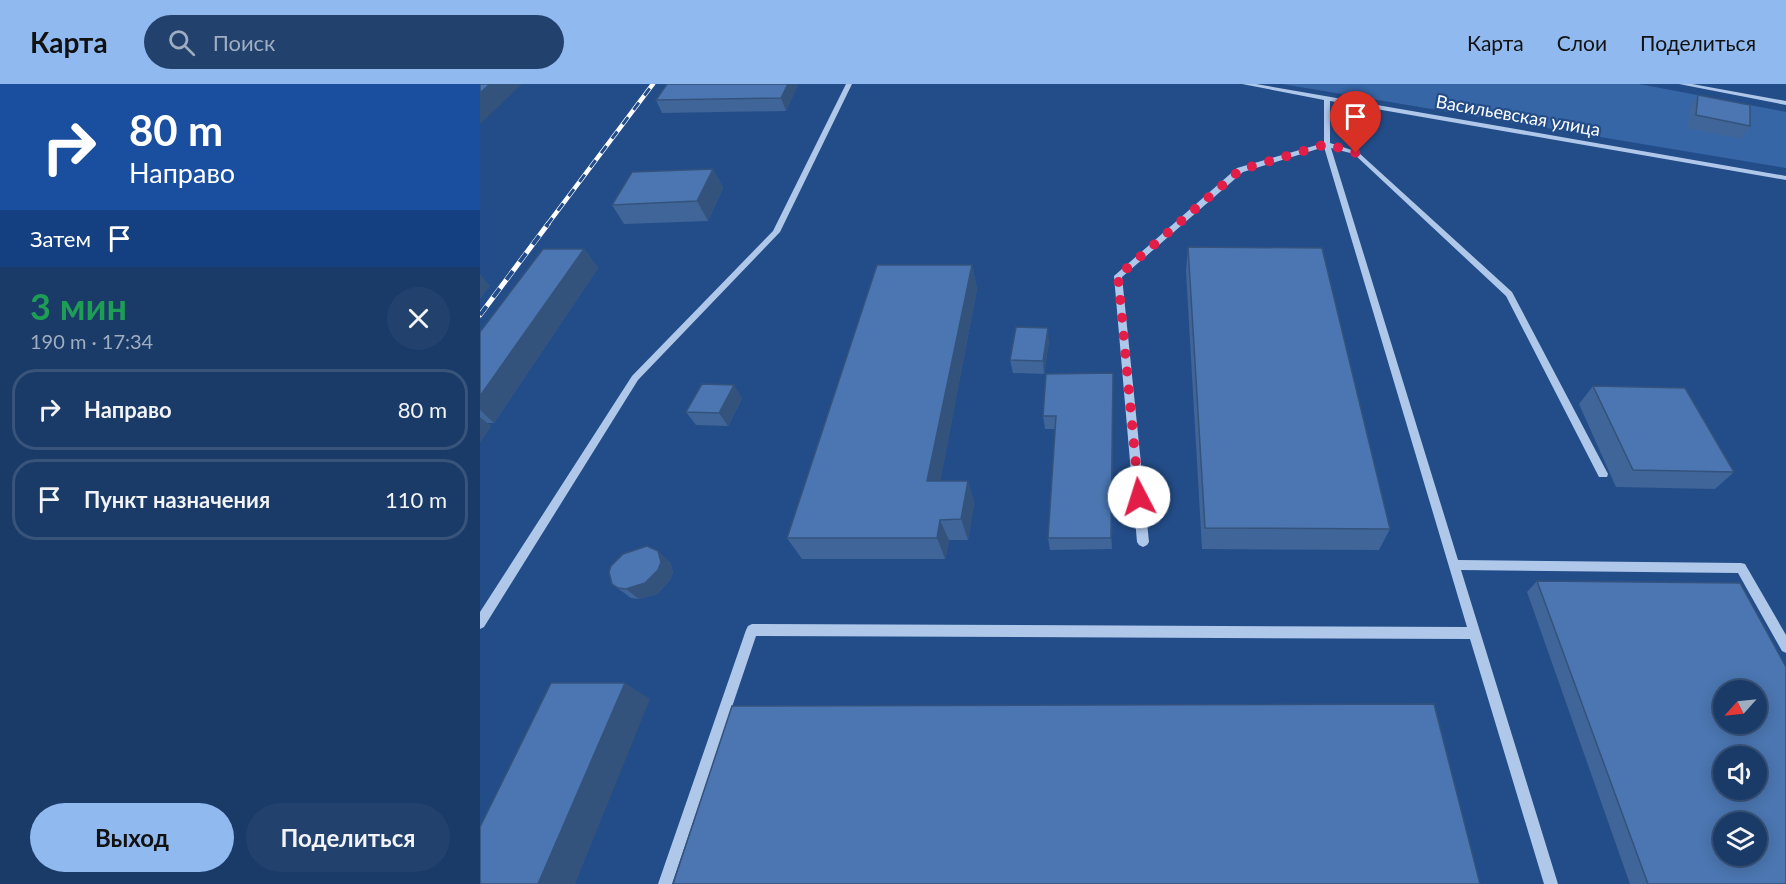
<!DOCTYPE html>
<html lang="ru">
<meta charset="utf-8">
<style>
:root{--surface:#1a3a67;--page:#23416d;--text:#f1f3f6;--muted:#9fadc0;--line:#38547b;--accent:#90b9f0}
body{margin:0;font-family:Lato,sans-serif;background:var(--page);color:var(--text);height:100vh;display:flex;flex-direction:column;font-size:22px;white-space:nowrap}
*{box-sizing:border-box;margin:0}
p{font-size:20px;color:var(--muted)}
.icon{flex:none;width:33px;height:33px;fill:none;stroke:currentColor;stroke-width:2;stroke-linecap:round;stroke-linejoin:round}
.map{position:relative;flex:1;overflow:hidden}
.drawer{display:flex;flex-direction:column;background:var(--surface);width:480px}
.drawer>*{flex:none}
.hud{background:#1a4fa0;color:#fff;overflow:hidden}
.needle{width:39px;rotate:243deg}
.fabs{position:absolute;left:1233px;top:596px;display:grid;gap:12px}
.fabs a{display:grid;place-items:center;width:54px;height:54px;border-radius:50%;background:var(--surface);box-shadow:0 3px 15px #0003,0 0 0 2px var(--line);font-size:30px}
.pin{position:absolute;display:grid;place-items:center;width:51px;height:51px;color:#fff;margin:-62px -26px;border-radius:50% 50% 50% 0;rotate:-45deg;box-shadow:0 0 6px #0007}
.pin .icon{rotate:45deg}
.me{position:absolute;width:66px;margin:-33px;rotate:355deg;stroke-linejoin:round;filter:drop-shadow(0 0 4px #0008)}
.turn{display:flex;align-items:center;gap:21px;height:126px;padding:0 30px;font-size:27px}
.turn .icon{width:78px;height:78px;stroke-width:2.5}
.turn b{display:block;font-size:42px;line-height:51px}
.then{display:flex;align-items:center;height:57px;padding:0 30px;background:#0003;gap:12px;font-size:22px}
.round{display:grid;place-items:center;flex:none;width:63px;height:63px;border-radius:32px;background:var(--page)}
.head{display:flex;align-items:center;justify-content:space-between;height:102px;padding:0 30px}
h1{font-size:36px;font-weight:700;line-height:45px;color:#1e9e55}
.action{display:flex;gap:12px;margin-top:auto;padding:12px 30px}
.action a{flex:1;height:69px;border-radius:36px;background:var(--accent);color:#111;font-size:24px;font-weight:700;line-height:69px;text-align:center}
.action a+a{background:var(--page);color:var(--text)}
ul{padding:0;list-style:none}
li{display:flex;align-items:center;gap:18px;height:81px;margin:0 12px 9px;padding:0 18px;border:3px solid var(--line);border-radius:24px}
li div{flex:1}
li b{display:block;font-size:22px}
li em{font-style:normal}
header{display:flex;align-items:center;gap:36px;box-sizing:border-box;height:84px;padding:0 30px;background:var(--accent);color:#111}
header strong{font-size:28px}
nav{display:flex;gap:33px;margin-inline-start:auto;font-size:21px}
.search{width:420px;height:54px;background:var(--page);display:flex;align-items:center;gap:15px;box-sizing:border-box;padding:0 21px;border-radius:33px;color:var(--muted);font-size:22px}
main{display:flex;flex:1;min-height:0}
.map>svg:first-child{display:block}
.green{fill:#3766a6}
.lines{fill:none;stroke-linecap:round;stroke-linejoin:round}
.minor{fill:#afc8ea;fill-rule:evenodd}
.rail-far1-casing{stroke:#fff;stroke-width:4.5}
.rail-casing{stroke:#fff;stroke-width:5}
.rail-far1{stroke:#234d89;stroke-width:3;stroke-dasharray:9;stroke-linecap:butt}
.rail{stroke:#234d89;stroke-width:4;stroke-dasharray:11;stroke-linecap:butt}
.wall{fill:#406598}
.shaded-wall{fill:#34537c}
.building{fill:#4b76b1;stroke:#34537c;stroke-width:1.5;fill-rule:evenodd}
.route{stroke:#e11d48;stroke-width:10;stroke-dasharray:0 18}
.labels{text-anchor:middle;stroke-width:4.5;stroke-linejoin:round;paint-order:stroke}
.far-street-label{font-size:18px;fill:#fff;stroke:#234d89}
</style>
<header>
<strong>Карта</strong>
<div class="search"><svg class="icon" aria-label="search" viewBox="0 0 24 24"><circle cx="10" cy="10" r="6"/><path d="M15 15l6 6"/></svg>Поиск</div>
<nav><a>Карта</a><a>Слои</a><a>Поделиться</a></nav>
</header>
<main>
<section class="drawer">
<div class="hud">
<div class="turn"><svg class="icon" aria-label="right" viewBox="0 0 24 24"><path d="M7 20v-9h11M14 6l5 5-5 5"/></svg><div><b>80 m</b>Направо</div></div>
<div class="then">Затем<svg class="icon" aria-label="arrive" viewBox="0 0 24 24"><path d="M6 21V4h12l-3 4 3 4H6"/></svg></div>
</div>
<div class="head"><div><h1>3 мин</h1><p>190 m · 17:34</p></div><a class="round"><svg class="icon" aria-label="close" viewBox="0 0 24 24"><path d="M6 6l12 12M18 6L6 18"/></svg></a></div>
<ul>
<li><svg class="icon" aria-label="right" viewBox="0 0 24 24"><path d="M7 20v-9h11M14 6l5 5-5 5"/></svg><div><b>Направо</b></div><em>80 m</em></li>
<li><svg class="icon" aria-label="arrive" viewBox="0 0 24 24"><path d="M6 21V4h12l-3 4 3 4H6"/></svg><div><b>Пункт назначения</b></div><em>110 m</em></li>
</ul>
<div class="action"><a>Выход</a><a>Поделиться</a></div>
</section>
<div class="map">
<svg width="1306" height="800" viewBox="0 0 1306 800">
<rect width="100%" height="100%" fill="#234d89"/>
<!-- green -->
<path class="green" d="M802,0H1159L1306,28V84Z"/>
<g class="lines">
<!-- minor -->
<g class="minor">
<path d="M366,0H372L300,148L158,296L4,543L0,545V528L152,292L293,147Z"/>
<path d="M762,0H776L1306,92V96L850,17V59L878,68L1032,208L1128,390L1127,393H1119L1026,212L874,70L851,64L978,476L1261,479L1265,480L1306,551V569L1302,567L1258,489L981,486L1078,800H1064L990,555L276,552L192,800H178L266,546L268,542L272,540L987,543L844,63L763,88L642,193L669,458L667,461L663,463L659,461L657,458L634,192L757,84L844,59V16Z"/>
<path d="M1199,0H1212L1306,17V21Z"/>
</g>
<!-- rail-far1 casing -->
<g class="rail-far1-casing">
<path id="rail-far1" d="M67,141L173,0"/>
</g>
<!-- rail casing -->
<g class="rail-casing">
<path id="rail" d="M0,231L68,140"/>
</g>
<!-- rail-far1 -->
<use href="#rail-far1" class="rail-far1"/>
<!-- rail -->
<use href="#rail" class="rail"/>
</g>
<!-- wall -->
<g class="wall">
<path d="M318,0L306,27L182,29L176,16Z"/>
<path d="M1218,11L1270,42L1261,55L1208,44L1210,24Z"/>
<path d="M233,85L243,104L228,137L144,140L132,121Z"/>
<path d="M708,163L910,445L899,466L722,465L706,187Z"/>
<path d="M104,165L118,184L14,339H7L11,342L0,358V248Z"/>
<path d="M492,181L497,205L460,397H488L494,419L488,456H469L465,475H322L307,454Z"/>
<path d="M569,257L564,290L533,289L530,276Z"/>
<path d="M633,289L632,465L570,466L568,454L576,345H565L563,332Z"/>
<path d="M1113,302L1254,388L1235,405L1136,403L1099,320Z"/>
<path d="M262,314L248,342L216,341L206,328Z"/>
<path d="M190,478L193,489L190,496L177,510L159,515L151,514L132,500Z"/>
<path d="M1057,497L1306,800H1150L1047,508Z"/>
</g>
<!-- shaded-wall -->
<g class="shaded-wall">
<path d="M10,0H42L0,40V9Z"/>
<path d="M308,0H318L306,27L301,14Z"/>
<path d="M233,85L243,104L228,137L217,117Z"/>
<path d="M104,165L118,184L14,339L0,326V312Z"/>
<path d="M492,181L497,205L456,419L447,397Z"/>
<path d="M0,190L10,202L0,215Z"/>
<path d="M568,244L569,257L564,290L563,277Z"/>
<path d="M633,289V302L632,465L631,454Z"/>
<path d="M254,301L262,314L248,342L239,329Z"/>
<path d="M0,333L11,342L0,358Z"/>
<path d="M488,397L494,419L488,456L481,435Z"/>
<path d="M460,436L469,456L465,475L457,454Z"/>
<path d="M178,467L190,478L193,489L190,496L177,510L159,515L146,505Z"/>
<path d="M145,599L170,615L95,800H58Z"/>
</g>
<!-- building -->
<g class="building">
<path d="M0,0H10L0,9Z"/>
<path d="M187,0H308L301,14L176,16Z"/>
<path d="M1218,11L1270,21V42L1216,31Z"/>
<path d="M233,85L217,117L132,121L152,88Z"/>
<path d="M708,163L842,164L910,445L725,444Z"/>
<path d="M63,165H104L0,312V248Z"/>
<path d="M397,181H492L447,397H488L481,435L460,436L457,454H307Z"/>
<path d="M536,243L568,244L563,277L530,276Z"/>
<path d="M633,289L631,454H568L576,332H563L566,290Z"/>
<path d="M222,300L254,301L239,329L206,328Z"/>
<path d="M1113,302L1205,304L1254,388L1153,386Z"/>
<path d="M167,462L178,467L181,478L178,486L165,499L146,505L138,504L132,500L129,488L131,482L143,470Z"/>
<path d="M1057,497L1260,499L1306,583V800H1168ZM1244,606H1276V639H1244ZM1244,672H1276V705H1244ZM1244,738H1276V771H1244Z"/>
<path d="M71,599H145L58,800H0V743Z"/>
<path d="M954,620L1000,800H193L252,622Z"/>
</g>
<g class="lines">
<!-- route -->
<path class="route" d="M659,413L638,192L760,86L847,60L876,69"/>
</g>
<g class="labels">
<!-- far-street labels -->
<g class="far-street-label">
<text transform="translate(1038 32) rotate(10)" y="6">Васильевская улица</text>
</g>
</g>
</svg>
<div class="fabs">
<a><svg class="needle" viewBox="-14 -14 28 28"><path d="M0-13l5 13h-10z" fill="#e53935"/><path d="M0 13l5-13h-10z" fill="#9fadc0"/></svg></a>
<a><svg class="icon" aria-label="sound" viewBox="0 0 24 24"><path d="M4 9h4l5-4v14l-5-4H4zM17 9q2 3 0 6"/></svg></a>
<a><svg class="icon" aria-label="layers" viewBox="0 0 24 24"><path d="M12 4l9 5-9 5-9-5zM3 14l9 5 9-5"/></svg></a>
</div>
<div class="pin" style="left:876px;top:69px;background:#d93025"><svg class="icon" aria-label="arrive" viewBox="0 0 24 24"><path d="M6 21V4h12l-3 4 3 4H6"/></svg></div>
<svg class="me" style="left:659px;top:413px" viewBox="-20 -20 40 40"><circle r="19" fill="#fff"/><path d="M0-13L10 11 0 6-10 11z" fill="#e11d48"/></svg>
</div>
</main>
